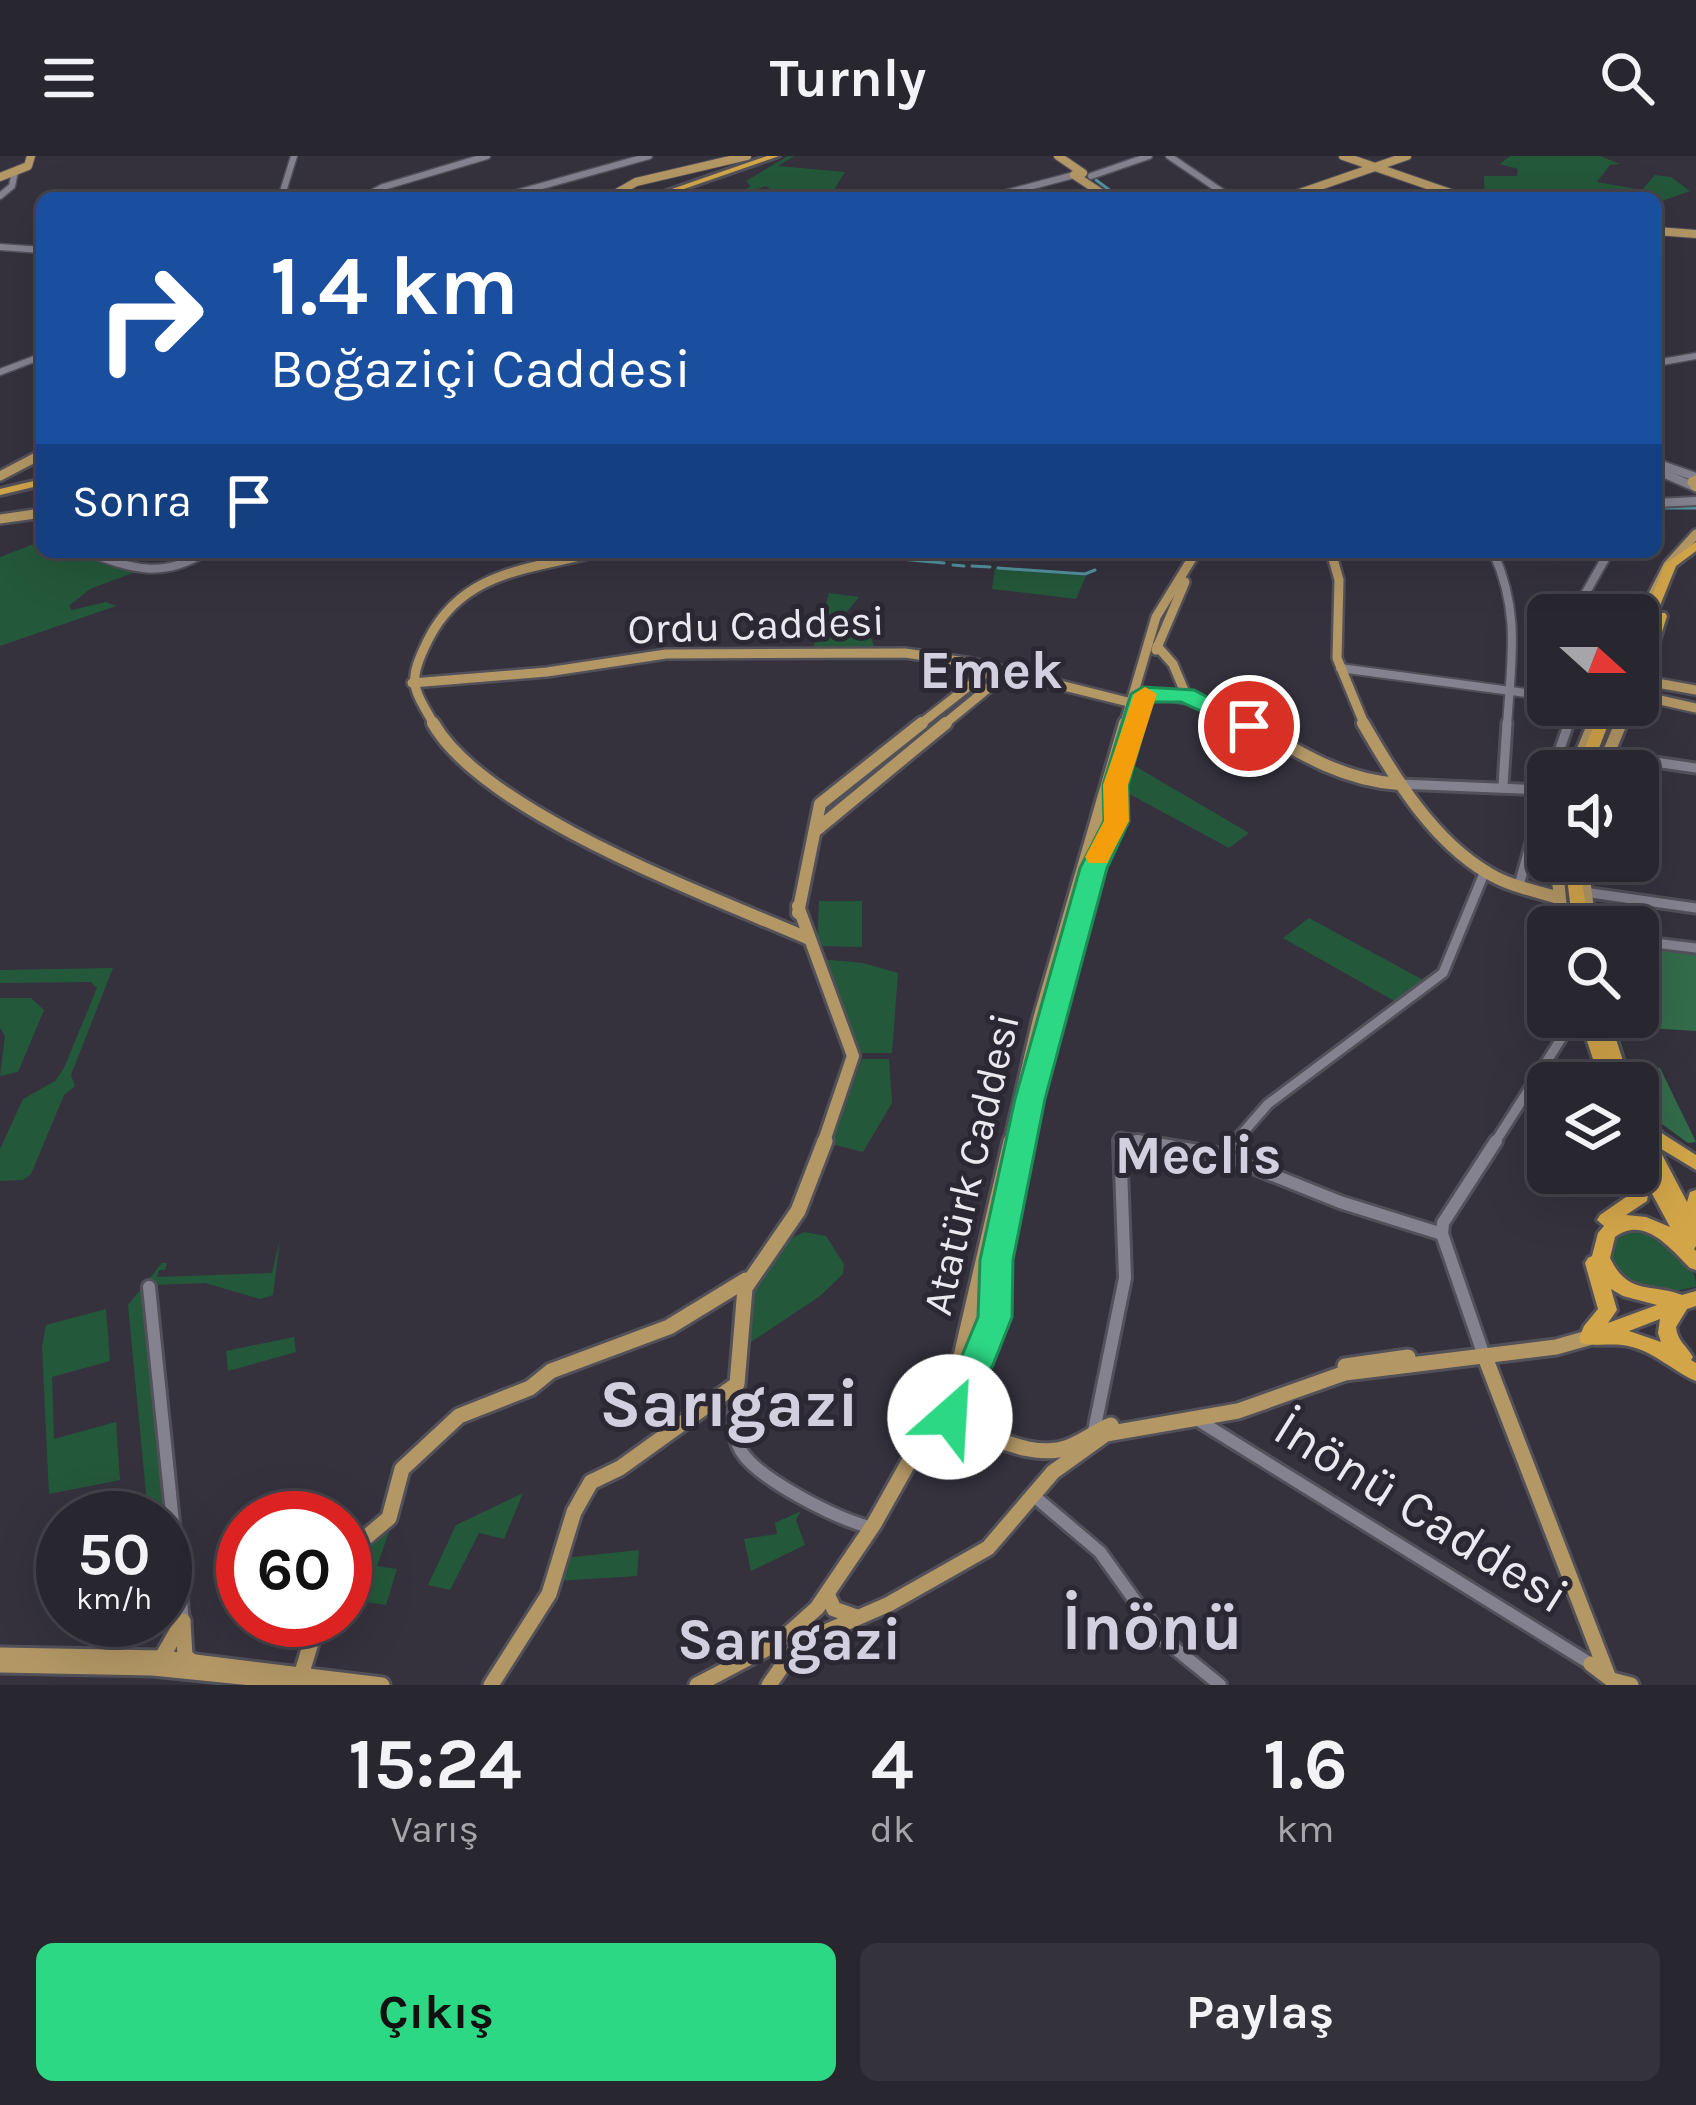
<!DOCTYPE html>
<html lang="tr">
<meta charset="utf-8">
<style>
:root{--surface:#28262e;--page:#34323a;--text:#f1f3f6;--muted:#a5a5aa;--line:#44434a;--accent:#2dd884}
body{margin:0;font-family:Karla,sans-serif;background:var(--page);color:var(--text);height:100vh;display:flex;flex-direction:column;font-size:45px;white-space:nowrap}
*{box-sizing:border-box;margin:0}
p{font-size:39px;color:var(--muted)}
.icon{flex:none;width:66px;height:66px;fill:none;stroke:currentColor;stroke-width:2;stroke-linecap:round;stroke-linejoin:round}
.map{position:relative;height:1529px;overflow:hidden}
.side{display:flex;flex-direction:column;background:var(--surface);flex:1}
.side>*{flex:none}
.top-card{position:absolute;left:36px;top:36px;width:1626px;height:366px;border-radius:18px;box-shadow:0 12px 48px #0002,0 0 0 3px var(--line);background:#1a4fa0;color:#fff;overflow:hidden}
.needle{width:78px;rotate:111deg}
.fabs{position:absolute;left:1527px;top:438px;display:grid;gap:24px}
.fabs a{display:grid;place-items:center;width:132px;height:132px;border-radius:18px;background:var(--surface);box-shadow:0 12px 48px #0002,0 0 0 3px var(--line);font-size:60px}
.speed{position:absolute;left:36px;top:1335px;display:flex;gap:24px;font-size:60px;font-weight:700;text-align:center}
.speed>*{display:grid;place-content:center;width:156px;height:156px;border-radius:50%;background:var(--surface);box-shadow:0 12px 48px #0002,0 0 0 3px var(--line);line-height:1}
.speed small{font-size:30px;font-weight:400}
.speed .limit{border:18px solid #d22;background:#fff;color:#111}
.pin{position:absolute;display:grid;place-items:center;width:102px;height:102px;color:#fff;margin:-51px;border:6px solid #fff;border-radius:50%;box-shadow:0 3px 12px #0007}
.me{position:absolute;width:132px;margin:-66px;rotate:26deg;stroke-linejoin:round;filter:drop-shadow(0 0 9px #0008)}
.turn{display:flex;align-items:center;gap:42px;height:252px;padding:0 36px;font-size:54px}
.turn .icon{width:156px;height:156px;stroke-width:2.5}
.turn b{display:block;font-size:84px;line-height:102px}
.then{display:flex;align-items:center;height:114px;padding:0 36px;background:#0003;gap:24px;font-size:45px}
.eta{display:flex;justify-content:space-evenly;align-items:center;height:204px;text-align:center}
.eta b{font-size:72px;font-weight:700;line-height:84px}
.primary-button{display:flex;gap:24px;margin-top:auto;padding:24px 36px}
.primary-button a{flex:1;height:138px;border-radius:18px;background:var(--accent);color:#111;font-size:48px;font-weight:700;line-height:138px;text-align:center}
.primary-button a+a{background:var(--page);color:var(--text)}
header{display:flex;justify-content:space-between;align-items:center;height:156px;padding:0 36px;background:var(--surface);font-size:54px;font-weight:700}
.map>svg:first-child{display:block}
.green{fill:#24583a}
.forest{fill:#336c4b}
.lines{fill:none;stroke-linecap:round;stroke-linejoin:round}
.stream{stroke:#52929e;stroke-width:3}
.highway-tunnel{stroke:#504d59;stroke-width:12;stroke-dasharray:12 6;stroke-linecap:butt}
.minor-far3-casing{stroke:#525059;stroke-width:9}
.minor-far2-casing{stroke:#525059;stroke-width:12}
.minor-far1-casing{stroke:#525059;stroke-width:15}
.minor-casing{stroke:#525059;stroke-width:18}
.major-far3-casing{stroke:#525059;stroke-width:10}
.major-far2-casing{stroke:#525059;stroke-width:14}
.major-far1-casing{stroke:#525059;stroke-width:18}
.major-casing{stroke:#525059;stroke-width:21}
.highway-casing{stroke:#525059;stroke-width:6}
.minor-far3{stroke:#858290;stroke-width:6}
.minor-far2{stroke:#858290;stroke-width:8}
.minor-far1{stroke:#858290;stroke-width:9}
.minor{stroke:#858290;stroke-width:12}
.major-far3{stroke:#b39765;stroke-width:8}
.major-far2{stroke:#b39765;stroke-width:9}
.major-far1{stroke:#b39765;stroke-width:12}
.major{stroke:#b39765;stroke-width:15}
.highway{fill:#d2a549;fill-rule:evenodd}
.route{fill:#2dd884;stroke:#1d8c56;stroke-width:3}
.slow{fill:#f59e0b}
.labels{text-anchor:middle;stroke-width:10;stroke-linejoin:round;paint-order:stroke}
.street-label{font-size:42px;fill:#eae9f0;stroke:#2b2833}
.near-street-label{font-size:51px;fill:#eae9f0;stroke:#2b2833}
.district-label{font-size:54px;font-weight:bold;fill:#d2cfde;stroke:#2b2833}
.near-quarter-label{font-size:57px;font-weight:bold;fill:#d2cfde;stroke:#2b2833}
.near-district-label{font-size:66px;font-weight:bold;fill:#d2cfde;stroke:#2b2833}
</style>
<header><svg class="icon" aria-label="menu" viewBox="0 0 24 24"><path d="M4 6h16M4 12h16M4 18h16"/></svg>Turnly<svg class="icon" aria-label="search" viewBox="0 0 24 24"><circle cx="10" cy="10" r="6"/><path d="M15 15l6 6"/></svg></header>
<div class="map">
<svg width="1696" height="1529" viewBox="0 0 1696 1529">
<rect width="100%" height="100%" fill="#35323e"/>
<!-- green -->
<g class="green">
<path d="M788,0H794L778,10L845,16L829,42H781L766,30L732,42L712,39L743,33L739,37L751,30L746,25Z"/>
<path d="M1510,0H1600L1620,8L1610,9L1597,26L1642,34L1655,19L1671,21L1690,35L1656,47V42H1485L1484,20H1517L1518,13L1500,8Z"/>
<path d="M42,385V396H89L138,415L90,433L69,450L72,454L106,446L116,450L0,490V401Z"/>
<path d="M995,412L1086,420L1076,443L992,433Z"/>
<path d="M829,437L859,441L844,459L866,465L875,494L813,493Z"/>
<path d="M1128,606L1249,677L1229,692L1122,634Z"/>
<path d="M819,745H862V791L817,790Z"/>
<path d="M1309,762L1425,825L1396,846L1283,782Z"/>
<path d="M820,803L863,807L898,817L892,897H857Z"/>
<path d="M113,812L71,919L75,930L64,939L31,1018L23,1024L0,1025V993L23,943L55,925L64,912L97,832L91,826L0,827V814Z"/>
<path d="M0,842H31L44,854L18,916L0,920L5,880L0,872Z"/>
<path d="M862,903H889L892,947L863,996L831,988Z"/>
<path d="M1642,1069C1664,1086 1696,1101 1696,1131L1657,1138L1620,1127L1606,1095L1612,1078Z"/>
<path d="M804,1076L826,1080L844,1108L843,1118L820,1140L748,1188C746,1145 760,1093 804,1076Z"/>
<path d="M280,1083L273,1139L260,1143L205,1127L152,1129L157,1262L176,1464L168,1484L165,1362L148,1358L128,1149L162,1107H167L165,1114H159L157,1121L272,1117Z"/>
<path d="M106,1153L110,1205L52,1221L54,1283L116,1266L120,1324L49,1338L42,1191L46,1169Z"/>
<path d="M294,1181L296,1196L228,1215L226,1195Z"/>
<path d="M523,1337L504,1383L479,1377L450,1434L428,1429L456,1369Z"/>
<path d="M801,1355L796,1364L805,1389L751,1415L744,1383L777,1378L775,1367Z"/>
<path d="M389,1376L377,1410L397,1413L386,1449L345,1443C345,1406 356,1393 389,1376Z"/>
<path d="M639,1394L637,1420L557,1425L564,1402Z"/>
</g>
<!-- forest -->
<path class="forest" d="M1638,788L1696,795V875L1616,870L1628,909L1660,912L1696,986L1688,987L1647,957L1638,927H1633L1610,861H1638Z"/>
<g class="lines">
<!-- stream -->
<g class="stream">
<path d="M1096,24L1120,42"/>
<path d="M1657,352H1696"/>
<path d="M621,396H668"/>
<path d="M739,396L865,400"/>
<path d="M879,401L944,407"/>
<path d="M953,409L964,410"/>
<path d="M972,410L990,411"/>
<path d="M998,412L1085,418L1095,414"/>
</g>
<!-- highway-tunnel -->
<path class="highway-tunnel" d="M1616,559L1620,549"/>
<!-- minor-far3 casing -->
<g class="minor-far3-casing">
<g id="minor-far3">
<path d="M1169,0L1231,42"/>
<path d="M1091,20L1149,0"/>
<path d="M0,40L12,30L15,16"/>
<path d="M281,42L294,0"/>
<path d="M363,42L383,31L487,0"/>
<path d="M499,42L649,0"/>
<path d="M987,42L1074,19"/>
<path d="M0,91L42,94"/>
<path d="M1656,207L1696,200"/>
<path d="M0,216L42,200"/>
</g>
</g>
<!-- minor-far2 casing -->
<g class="minor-far2-casing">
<g id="minor-far2">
<path d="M1656,307L1696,321"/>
<path d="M1656,314L1695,331"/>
<path d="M1656,347L1696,345"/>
<path d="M88,396C132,413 163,423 205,396"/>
<path d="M1493,396C1521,456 1511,505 1507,570"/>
<path d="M1573,459L1609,396"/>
<path d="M1340,512L1548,540"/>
<path d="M1568,570L1575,549"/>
</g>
</g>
<!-- minor-far1 casing -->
<g class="minor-far1-casing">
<g id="minor-far1">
<path d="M1607,599L1696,612"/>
<path d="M1552,615L1569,567"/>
<path d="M1399,628L1545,634"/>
<path d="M1503,629L1507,567"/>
<path d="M1519,729L1548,626"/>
<path d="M1584,736L1696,752"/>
<path d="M1638,785L1696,792"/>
<path d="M1120,988V982L1155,988"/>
<path d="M1233,988L1268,948L1443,817L1485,715"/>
<path d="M1494,988L1575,861"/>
</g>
</g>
<!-- minor casing -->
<g class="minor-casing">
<g id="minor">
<path d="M1137,985L1223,999L1340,1046L1442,1078"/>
<path d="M1223,999L1236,985"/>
<path d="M149,1131L183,1465"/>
<path d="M1482,1194L1442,1078L1443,1067L1496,985"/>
<path d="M737,1230C736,1250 730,1277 741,1295C759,1324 836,1362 869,1371"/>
<path d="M1198,1264L1591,1508"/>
<path d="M1094,1275L1125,1122L1120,985"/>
<path d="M1034,1340L1100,1396L1161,1481L1220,1529"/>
</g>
</g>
<!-- major-far3 casing -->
<g class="major-far3-casing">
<g id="major-far3">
<path d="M1058,0L1083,17"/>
<path d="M1343,0L1465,42"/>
<path d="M1074,19L1109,42"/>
<path d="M0,21L28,10L31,0"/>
<path d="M608,42L636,26L747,0"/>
<path d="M1285,42L1407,0"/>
<path d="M1656,75L1696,78"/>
</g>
</g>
<!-- major-far2 casing -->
<g class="major-far2-casing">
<g id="major-far2">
<path d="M0,320L42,298"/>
<path d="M1696,324L1692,326L1696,331"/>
<path d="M0,363L42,357"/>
<path d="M1331,396L1339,424L1337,502L1365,570"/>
<path d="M1638,468L1668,409L1696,378"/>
<path d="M1157,490L1173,508L1186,539"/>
<path d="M1156,494L1185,426"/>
<path d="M1645,511L1657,527L1696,534"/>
<path d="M412,527L547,516L666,498L905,497L972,507L1132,547"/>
<path d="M1638,528L1645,511"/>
<path d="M1143,539C1185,538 1217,549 1254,570"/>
<path d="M1638,539L1696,552"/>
<path d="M435,570C412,530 407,527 428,484C463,414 529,414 597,396"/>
<path d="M918,570L992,512"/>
<path d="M942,570L1009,515"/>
<path d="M1124,570L1156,461L1196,396"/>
<path d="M1592,570L1601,549"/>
<path d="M1619,570L1628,549"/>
</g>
</g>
<!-- major-far1 casing -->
<g class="major-far1-casing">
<g id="major-far1">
<path d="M433,567C484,657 710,740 807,782"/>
<path d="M1249,567C1298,596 1341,624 1399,628"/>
<path d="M1363,567C1394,621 1433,685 1488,717C1509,730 1536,735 1559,742"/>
<path d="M1574,615L1594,567"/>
<path d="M1601,615L1621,567"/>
<path d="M815,675L946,567"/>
<path d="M1556,705L1563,771"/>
<path d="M1582,705L1590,771"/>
<path d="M798,750L853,900L823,988"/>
<path d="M798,757L820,648L922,567"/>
<path d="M1010,988L1039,863L1125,567"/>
<path d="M1021,988L1091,721L1116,665V629"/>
</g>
</g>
<!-- major casing -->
<g class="major-casing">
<g id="major">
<path d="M1485,1201L1608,1520"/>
<path d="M1345,1210L1408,1201"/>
<path d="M959,1272L949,1256L985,1190L995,1161L997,1104L1021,985"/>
<path d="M926,1278C974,1261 1011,1301 1058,1294C1077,1291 1093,1276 1111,1269"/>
<path d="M345,1409L364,1383L389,1362L402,1313L459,1260L530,1232L551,1215L669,1171L746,1124"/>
<path d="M827,1438L834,1453L857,1461"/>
<path d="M183,1466L185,1500L193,1506"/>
<path d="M0,1499L163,1502L382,1529"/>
<path d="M158,1508L183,1465"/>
<path d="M1591,1508L1612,1524L1631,1529"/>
<path d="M0,1509L153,1512L321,1529"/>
<path d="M299,1526L318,1464"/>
<path d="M491,1529L549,1438L574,1356L591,1326L620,1312L737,1228L745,1132L798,1055L825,985"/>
<path d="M697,1529L779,1486L817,1452L874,1368L956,1222L1011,985"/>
<path d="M769,1529L790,1499L809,1483L889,1448L988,1392L1053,1316L1106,1278L1238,1255L1345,1217L1556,1191L1588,1182"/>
</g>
</g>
<!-- highway casing -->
<g class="highway-casing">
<g id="highway">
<path d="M767,0H779L658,42H646Z"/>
<path d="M42,323V329L0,339V333Z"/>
<path d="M1696,386V395L1676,410L1657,457H1665L1667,460L1651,511L1649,514H1641L1639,511L1651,471L1644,489L1638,493V474L1665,408Z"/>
<path d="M1606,552L1613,556L1590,615H1576L1599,556Z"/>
<path d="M1565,705H1579L1589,771H1573Z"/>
<path d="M1579,861H1609L1630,927H1601Z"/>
<path d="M1638,952L1644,954L1663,978L1696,999V1014L1658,991L1687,1046L1690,1036L1696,1034V1090L1694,1093L1696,1095V1114L1690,1112C1670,1092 1644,1059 1615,1081L1610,1102C1628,1140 1652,1127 1682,1139L1696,1135V1150L1687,1153L1676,1171C1677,1185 1687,1190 1693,1201L1691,1204L1696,1207V1225C1674,1216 1656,1197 1632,1191C1616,1186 1598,1191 1581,1187L1579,1182L1584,1170L1598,1153L1585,1107L1588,1102L1592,1100L1598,1077L1604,1070L1597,1064L1600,1059L1632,1037L1630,1017H1638V990H1641L1638,985ZM1649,1032L1670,1071L1646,1061L1626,1059L1647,1045ZM1611,1133L1623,1140L1657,1149L1608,1167L1617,1154ZM1660,1163L1658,1177L1661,1186L1629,1175Z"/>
</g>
</g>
<!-- minor-far3 -->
<use href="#minor-far3" class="minor-far3"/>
<!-- minor-far2 -->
<use href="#minor-far2" class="minor-far2"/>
<!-- minor-far1 -->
<use href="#minor-far1" class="minor-far1"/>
<!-- minor -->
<use href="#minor" class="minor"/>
<!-- major-far3 -->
<use href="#major-far3" class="major-far3"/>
<!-- major-far2 -->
<use href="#major-far2" class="major-far2"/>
<!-- major-far1 -->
<use href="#major-far1" class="major-far1"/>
<!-- major -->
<use href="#major" class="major"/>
<!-- highway -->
<use href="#highway" class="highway"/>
</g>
<!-- route -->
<path class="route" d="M1143,531L1194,534L1261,570L1249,577L1181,546H1152L1128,629L1129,665L1107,712L1045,943L1013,1104L1012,1161L993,1209L968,1250L962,1272L950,1276L937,1272L933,1247L961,1202L978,1161L980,1104L1015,943L1080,712L1104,665L1103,629L1131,538Z"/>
<!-- slow -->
<path class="slow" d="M1145,531L1157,538L1128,629L1129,665L1107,707H1089L1085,701L1104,665L1103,629L1134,538Z"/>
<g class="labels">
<!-- street labels -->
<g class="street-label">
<text transform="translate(756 468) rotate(-2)" y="15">Ordu Caddesi</text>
<text transform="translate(970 1008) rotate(-77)" y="15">Atatürk Caddesi</text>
</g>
<!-- near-street labels -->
<g class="near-street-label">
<text transform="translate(1422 1355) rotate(32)" y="18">İnönü Caddesi</text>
</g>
<!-- district labels -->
<g class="district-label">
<text x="991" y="532">Emek</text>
<text x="1198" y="1017">Meclis</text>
</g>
<!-- near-quarter labels -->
<g class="near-quarter-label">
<text x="789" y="1503">Sarıgazi</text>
</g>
<!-- near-district labels -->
<g class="near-district-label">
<text x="729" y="1270">Sarıgazi</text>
<text x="1152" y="1493">İnönü</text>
</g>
</g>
</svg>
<div class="fabs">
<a><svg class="needle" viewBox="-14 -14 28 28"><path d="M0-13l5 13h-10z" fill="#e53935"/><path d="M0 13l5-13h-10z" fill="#a5a5aa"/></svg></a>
<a><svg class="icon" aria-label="sound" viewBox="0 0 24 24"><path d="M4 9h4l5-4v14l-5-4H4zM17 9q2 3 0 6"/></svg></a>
<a><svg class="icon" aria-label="search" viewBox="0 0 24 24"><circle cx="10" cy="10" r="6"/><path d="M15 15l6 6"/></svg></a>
<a><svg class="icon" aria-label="layers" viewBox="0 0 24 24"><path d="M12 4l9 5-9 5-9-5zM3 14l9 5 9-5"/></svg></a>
</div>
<div class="speed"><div>50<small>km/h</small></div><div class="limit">60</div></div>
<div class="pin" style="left:1249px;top:570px;background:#d93025"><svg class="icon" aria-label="arrive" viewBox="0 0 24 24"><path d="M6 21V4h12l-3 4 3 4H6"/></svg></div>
<svg class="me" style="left:950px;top:1261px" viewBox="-20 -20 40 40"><circle r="19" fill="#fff"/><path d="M0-13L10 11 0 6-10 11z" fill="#2dd884"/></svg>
<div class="top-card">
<div class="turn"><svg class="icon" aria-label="right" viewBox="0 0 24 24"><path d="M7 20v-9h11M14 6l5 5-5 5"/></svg><div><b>1.4 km</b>Boğaziçi Caddesi</div></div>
<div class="then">Sonra<svg class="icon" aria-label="arrive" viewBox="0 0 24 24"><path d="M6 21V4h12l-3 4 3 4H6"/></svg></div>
</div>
</div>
<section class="side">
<div class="eta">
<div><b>15:24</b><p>Varış</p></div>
<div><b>4</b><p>dk</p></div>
<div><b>1.6</b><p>km</p></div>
</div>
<div class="primary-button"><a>Çıkış</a><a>Paylaş</a></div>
</section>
